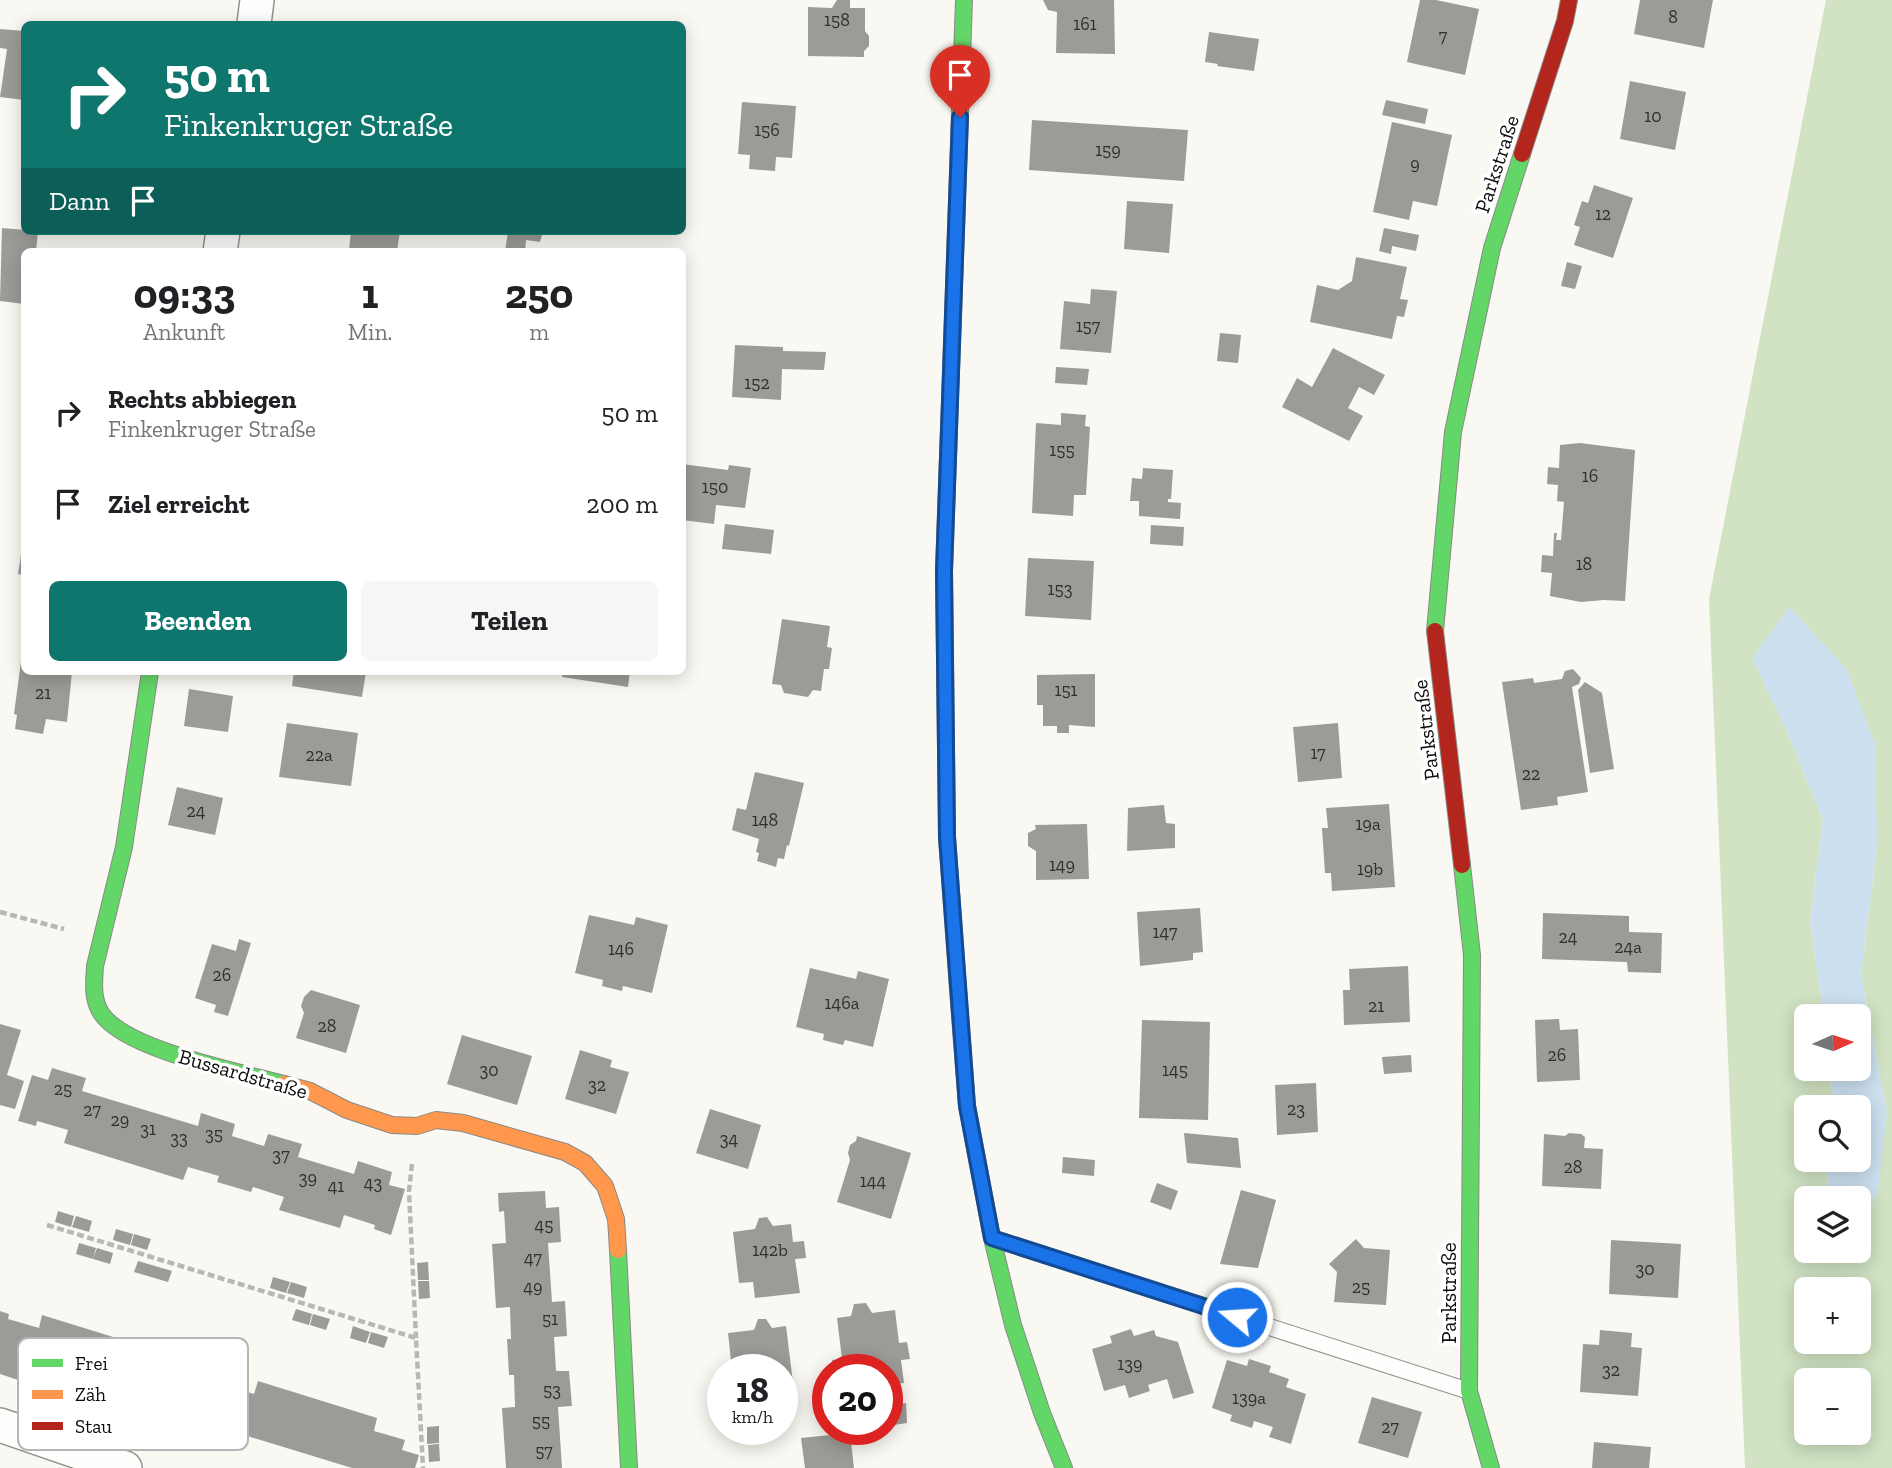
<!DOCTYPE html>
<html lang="de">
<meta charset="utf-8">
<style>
:root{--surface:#fff;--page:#f6f6f6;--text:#202124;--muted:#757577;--accent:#0f766e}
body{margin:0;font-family:"Zilla Slab",serif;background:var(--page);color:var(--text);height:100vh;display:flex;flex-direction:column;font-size:26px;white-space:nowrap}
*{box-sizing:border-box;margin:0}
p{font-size:23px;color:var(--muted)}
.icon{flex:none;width:38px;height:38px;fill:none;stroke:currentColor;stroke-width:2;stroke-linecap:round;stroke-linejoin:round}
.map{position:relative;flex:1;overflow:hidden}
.drawer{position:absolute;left:21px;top:248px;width:665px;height:427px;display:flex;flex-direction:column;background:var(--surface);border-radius:10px;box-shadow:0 4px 18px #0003}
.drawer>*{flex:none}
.banner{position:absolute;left:21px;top:21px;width:665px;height:214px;border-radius:10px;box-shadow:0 4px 18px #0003;background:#0f766e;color:#fff;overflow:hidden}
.needle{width:46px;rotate:87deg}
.tools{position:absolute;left:1794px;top:1004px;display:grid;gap:14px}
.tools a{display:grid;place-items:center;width:77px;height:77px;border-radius:10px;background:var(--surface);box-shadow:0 4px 18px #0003;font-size:35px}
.speed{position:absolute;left:707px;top:1354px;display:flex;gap:14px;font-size:35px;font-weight:700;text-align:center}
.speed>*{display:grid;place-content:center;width:91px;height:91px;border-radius:50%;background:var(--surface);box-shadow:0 4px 18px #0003;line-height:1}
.speed small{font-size:18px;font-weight:400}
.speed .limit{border:10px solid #d22;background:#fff;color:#111}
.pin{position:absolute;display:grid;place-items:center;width:60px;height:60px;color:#fff;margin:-72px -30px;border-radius:50% 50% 50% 0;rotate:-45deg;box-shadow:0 0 7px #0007}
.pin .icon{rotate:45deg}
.me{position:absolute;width:77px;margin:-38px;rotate:288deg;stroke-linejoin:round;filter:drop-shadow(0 0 5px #0008)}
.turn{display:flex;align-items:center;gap:24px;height:147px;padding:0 28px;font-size:32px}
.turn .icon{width:91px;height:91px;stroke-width:2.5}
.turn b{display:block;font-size:49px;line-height:60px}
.then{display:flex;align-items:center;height:66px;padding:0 28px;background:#0003;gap:14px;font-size:26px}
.eta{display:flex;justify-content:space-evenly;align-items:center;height:119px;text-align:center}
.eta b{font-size:42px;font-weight:800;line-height:49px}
.primary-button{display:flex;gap:14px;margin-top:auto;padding:14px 28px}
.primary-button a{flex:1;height:80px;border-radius:10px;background:var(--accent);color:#fff;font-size:28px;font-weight:800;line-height:80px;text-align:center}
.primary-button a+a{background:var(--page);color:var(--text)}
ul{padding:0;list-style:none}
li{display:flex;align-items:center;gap:21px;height:91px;padding:0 28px}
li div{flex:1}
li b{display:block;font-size:26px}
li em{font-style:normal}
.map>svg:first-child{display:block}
.forest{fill:#d1e3c3;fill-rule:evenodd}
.water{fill:#cce0f0}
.building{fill:#9d9b97}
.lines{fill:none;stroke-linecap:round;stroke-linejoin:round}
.lane-casing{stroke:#939290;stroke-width:18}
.street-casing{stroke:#939290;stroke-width:36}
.fast-casing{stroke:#8a8986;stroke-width:18}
.slow-casing{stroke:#8a8986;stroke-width:18}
.jam-casing{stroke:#8a8986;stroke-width:18}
.path{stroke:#b7b7b6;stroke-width:4.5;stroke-dasharray:7 3.5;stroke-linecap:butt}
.lane{stroke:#fefefd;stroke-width:16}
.street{stroke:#fefefd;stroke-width:33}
.fast{stroke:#63d668;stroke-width:16}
.slow{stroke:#ff974d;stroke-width:16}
.jam{stroke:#b3261e;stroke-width:16}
.route-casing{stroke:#114b97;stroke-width:18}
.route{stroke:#1a73e8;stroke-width:12}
.labels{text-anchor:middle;stroke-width:7;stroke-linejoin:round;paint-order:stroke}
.number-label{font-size:18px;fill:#30302f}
.street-label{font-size:21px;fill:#0c0c0c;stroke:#fff}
.key{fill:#fff;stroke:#b6b6b6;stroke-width:2}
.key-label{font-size:19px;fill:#0c0c0c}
</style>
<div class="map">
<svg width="1892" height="1468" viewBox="0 0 1892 1468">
<rect width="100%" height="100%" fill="#faf8f2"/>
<!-- forest -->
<path class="forest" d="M1826,0H1892V1468H1745L1709,599ZM1752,658L1877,846L1861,974L1887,1113L1861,1223L1859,1221L1858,1251H1806V1199H1835L1826,1190L1829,1160H1806V1108H1834L1830,1069H1806V1017H1824L1810,921L1823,820L1786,729ZM1806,1290H1858V1342H1806ZM1806,1381H1858V1433H1806Z"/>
<!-- water -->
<path class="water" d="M1790,607L1847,670L1875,744L1877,846L1861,974L1887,1113L1878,1192L1861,1223L1859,1221L1858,1199H1835L1826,1190L1829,1160H1858V1108H1834L1830,1069H1858V1017H1824L1810,921L1823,820L1786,729L1752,658Z"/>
<!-- building -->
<g class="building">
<path d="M837,0H850V8H865V31L869,36V46L864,51V57L808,56V7L832,8Z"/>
<path d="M1043,0H1114L1115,54L1056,53L1057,12L1048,10Z"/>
<path d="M1420,0H1436L1479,9L1465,75L1407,62Z"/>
<path d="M1640,0H1713L1704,48L1634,34Z"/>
<path d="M0,29L24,31V100L0,97L7,49L0,48Z"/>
<path d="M1209,32L1259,39L1254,71L1217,66L1218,64L1205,62Z"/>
<path d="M1630,81L1686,92L1675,150L1620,139Z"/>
<path d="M1386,100L1428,109L1425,124L1382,115Z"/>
<path d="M742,102L796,106L792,158L776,157L775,171L749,169L750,155L738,154Z"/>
<path d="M1032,120L1188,130L1184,181L1029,170Z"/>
<path d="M1392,122L1452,135L1437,206L1413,201L1409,220L1373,212Z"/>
<path d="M1594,185L1633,198L1613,258L1574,245L1580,227L1574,225L1582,201L1588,203Z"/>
<path d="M1127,201L1173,204L1169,253L1124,249Z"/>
<path d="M2,228L38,231L36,252H24V304L0,301Z"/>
<path d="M1384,228L1419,235L1416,251L1392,246L1391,254L1379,251Z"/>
<path d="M351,231H400L397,252H357L349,250Z"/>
<path d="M508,231H543L540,242L526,240L525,252H505Z"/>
<path d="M1356,257L1407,267L1400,299L1408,300L1404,317L1397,316L1392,339L1310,322L1317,285L1338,290L1352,281Z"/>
<path d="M1567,262L1582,266L1575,289L1561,286Z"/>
<path d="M1091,289L1117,291L1111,353L1060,349L1064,301L1090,304Z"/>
<path d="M1220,333L1241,335L1238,363L1217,361Z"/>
<path d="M735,345L783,347V351L826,352L824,370L782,369L781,400L732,397Z"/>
<path d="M1333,348L1385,375L1374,395L1359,387L1348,408L1363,416L1349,441L1282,407L1297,378L1312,387Z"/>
<path d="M1056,367L1089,369L1087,385L1055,383Z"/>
<path d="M1061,413L1086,415L1085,426L1090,427L1086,495H1074L1073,516L1032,513L1036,423L1061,425Z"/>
<path d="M1580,443L1635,450L1625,601L1604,600L1581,602L1550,596L1552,573L1541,572L1542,555L1553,556L1554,533H1557L1556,540H1561L1564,502L1557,501L1558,485L1547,484L1548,467L1559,468L1560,445Z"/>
<path d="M682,464L728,470L729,465L751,468L745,508L716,505L714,524L682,520Z"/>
<path d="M1143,468L1173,470L1171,499H1168V502L1181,503L1180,519L1139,516V501H1130L1132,478L1142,479Z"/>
<path d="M725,524L774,530L771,554L722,549Z"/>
<path d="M1151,525L1184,527L1183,546L1150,544Z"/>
<path d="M23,543H24V575L18,574Z"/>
<path d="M1028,558L1094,561L1091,620L1025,616Z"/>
<path d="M782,619L830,626L827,647L832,648L829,669H824L821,691L813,690L808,697L784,693L781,685L772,684Z"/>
<path d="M23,646L24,672H72L67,722L46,719L43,734L15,729L17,715L14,714Z"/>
<path d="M1573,669L1581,678L1579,684L1572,687L1588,792L1557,797L1558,805L1521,810L1502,682L1533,678L1534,683L1562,679L1565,671Z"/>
<path d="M294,672H366L362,697L292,686Z"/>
<path d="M563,672H630L628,687L562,677Z"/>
<path d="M1095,674V727L1069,725V733H1057V726H1043V705H1037V675Z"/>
<path d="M1585,682L1602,693L1614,769L1590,773L1578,690Z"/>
<path d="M189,689L233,696L228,732L184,726Z"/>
<path d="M287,723L358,733L351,786L279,777Z"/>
<path d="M1338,723L1342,778L1298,782L1293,727Z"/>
<path d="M755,772L804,783L789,846L787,845L784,859L778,858L776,867L757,861L759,853L756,852L759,839L732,830L737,808L746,810Z"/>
<path d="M177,787L223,798L215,835L168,825Z"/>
<path d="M1389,804L1395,887L1332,891L1331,873H1325L1322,828H1328L1326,808Z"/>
<path d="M1164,805L1166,823L1175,824V848L1127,851L1128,808Z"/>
<path d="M1087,824L1089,879L1036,880V851L1028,846V833L1036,829L1035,825Z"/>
<path d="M1200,908L1203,952L1193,953V960L1140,966L1137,912Z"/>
<path d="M1543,913L1629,916V932L1662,933L1661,973L1628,972L1627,962L1542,959Z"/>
<path d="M589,915L634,925L636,917L668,925L652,993L623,986L622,991L602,986L603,980L575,973Z"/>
<path d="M239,939L251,943L228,1016L214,1012L216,1005L195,998L212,944L236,951Z"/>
<path d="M1408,966L1410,1022L1344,1025L1343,990H1350L1349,969Z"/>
<path d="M810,968L856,979L858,971L889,979L873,1047L845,1040L843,1045L823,1040L824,1034L796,1027Z"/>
<path d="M311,990L360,1005L346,1053L296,1038L304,1013L301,1006L304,997Z"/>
<path d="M1559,1019L1560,1030L1578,1029L1580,1080L1537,1082L1535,1020Z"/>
<path d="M1142,1020L1210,1022L1208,1120L1139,1118Z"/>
<path d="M0,1024L21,1030L7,1075L24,1081L15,1109L0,1105Z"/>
<path d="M462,1035L532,1056L517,1105L447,1084Z"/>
<path d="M580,1050L612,1060L610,1067L629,1072L616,1114L565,1099Z"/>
<path d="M1411,1055L1412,1072L1384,1074L1382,1057Z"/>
<path d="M52,1068L86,1078L82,1091L198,1126L201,1113L235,1124L232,1136L264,1146L268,1134L302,1144L298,1157L354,1174L358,1161L392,1172L389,1185L405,1189L391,1235L374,1229L375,1225L344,1215L340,1228L279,1210L284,1197L253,1187L251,1192L217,1182L219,1176L188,1167L183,1180L64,1143L68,1130L37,1121L36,1126L18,1121L32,1075L48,1080Z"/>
<path d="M1316,1083L1318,1132L1277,1135L1275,1085Z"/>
<path d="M710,1109L761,1125L748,1169L696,1153Z"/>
<path d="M1184,1133L1238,1138L1241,1168L1187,1163Z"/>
<path d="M1569,1133L1581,1134L1585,1137L1584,1148L1603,1149L1601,1189L1542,1186L1544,1134L1565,1136Z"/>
<path d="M857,1136L911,1153L891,1219L837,1202L850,1160L848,1153L850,1145L856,1141Z"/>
<path d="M1063,1157L1095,1160L1094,1176L1062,1173Z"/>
<path d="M1157,1183L1178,1191L1171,1210L1150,1202Z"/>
<path d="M1241,1190L1276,1200L1258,1268L1220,1264Z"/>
<path d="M545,1191L546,1208L559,1207L561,1242L548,1243L552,1302L565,1301L567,1336L554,1337L556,1371H569L572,1406L558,1407L562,1468H506L502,1408L515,1407L514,1375H509L507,1339H511L510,1307L496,1308L492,1244L506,1243L504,1211L499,1212L498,1193Z"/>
<path d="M58,1211L74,1216L71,1227L55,1222Z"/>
<path d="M76,1216L92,1221L89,1232L72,1227Z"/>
<path d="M767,1217L773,1226L791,1224L793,1242L804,1241L806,1258L795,1259L800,1293L755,1298L753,1282L739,1283L733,1232L755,1229L759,1218Z"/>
<path d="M116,1229L133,1234L130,1245L113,1240Z"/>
<path d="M134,1234L151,1239L147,1250L131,1245Z"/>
<path d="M1356,1239L1364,1248L1390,1250L1386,1305L1334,1302L1337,1272L1329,1264Z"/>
<path d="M1611,1240L1681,1244L1678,1298L1609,1294Z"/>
<path d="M79,1243L96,1248L93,1259L76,1254Z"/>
<path d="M97,1248L113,1253L110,1264L93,1259Z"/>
<path d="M138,1261L172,1271L168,1282L134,1272Z"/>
<path d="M428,1262L429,1280H418L417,1263Z"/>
<path d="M273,1277L290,1282L286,1293L270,1288Z"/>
<path d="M418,1281H429L430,1298L419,1299Z"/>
<path d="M291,1282L307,1287L304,1298L287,1293Z"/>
<path d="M866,1303L872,1313L895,1310L899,1343L907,1342L910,1359L901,1360L904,1383L887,1385V1370H833L832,1360L842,1359L837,1318L851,1316L854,1304Z"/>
<path d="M296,1309L312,1314L309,1325L292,1320Z"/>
<path d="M0,1311L9,1314L8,1319L39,1328L42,1315L162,1352L158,1365L190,1374V1369L225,1380L223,1384L254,1394L258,1381L377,1418L374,1431L405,1440L402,1450L419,1455L415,1468H352L244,1435L240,1448L206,1437L210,1425L177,1415L173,1427L139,1417L143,1404L29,1369L24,1382L0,1374Z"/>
<path d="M313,1314L330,1319L326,1330L310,1325Z"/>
<path d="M758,1319H766L772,1328L786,1326L795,1399L782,1400V1370H732L728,1333L754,1330Z"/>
<path d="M353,1326L370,1332L366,1343L350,1338Z"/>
<path d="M1131,1329L1134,1336L1154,1330L1156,1336L1178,1342L1194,1393L1173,1399L1167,1379L1148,1385L1150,1391L1129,1398L1125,1385L1104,1391L1092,1349L1112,1343L1110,1336Z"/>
<path d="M1600,1330L1632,1333L1631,1347L1642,1348L1638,1396L1580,1392L1583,1344L1599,1345Z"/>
<path d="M371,1332L388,1337L384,1348L368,1343Z"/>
<path d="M1249,1359L1271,1366L1269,1372L1289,1379L1286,1387L1306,1394L1291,1444L1269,1437L1273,1427L1254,1421L1252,1428L1230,1421L1232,1415L1212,1408L1227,1360L1247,1366Z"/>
<path d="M1372,1397L1422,1412L1408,1458L1358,1443Z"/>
<path d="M906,1403L907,1423L887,1426V1405Z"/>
<path d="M439,1426V1443L427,1444V1427Z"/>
<path d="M850,1433L854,1468H805L801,1438Z"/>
<path d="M1594,1442L1651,1447L1649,1468H1592Z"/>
<path d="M439,1444L440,1461L429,1462L428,1445Z"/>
</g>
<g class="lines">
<!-- lane casing -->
<g class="lane-casing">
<path id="lane" d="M995,1239L1469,1391"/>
</g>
<!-- street casing -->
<g class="street-casing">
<g id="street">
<path d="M254,24L257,0"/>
<path d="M220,252L223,231"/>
<path d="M0,1425L125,1468"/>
</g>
</g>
<!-- fast casing -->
<g class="fast-casing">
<g id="fast">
<path d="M949,429L964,0"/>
<path d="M1435,631L1453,432L1492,248L1522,154"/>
<path d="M150,672L124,847L95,966C94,982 92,999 101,1013C125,1050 240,1072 284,1084"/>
<path d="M1462,865L1472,955L1469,1391L1491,1468"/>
<path d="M959,1003L967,1106L992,1238L1013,1325L1042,1413L1064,1468"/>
<path d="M618,1250L629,1468"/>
</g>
</g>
<!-- slow casing -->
<g class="slow-casing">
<g id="slow">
<path d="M949,429L944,571L947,837L959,1003"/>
<path d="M284,1084L310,1091L347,1110L392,1125L417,1126L436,1120L463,1123L565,1152L585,1163L605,1186L616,1219L618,1250"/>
</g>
</g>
<!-- jam casing -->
<g class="jam-casing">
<g id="jam">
<path d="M1522,154L1565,21L1569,0"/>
<path d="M1435,631L1462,865"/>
</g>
</g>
<!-- path -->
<g class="path">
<path d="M0,912L64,929"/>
<path d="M412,1164L409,1191L416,1338"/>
<path d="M47,1225L416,1338L423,1468"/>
</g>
<!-- lane -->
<use href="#lane" class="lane"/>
<!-- street -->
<use href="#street" class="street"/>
<!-- fast -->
<use href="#fast" class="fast"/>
<!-- slow -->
<use href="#slow" class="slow"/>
<!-- jam -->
<use href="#jam" class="jam"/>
</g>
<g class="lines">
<!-- route casing -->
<g class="route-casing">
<path id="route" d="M960,117L944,571L947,837L967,1106L992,1238L1237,1317"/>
</g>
<!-- route -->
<use href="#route" class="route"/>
</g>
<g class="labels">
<!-- number labels -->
<g class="number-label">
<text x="1673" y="23">8</text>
<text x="837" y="26">158</text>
<text x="1085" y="30">161</text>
<text x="1443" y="42">7</text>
<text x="1653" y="122">10</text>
<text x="767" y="136">156</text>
<text x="1108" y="156">159</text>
<text x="1415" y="170">9</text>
<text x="1603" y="220">12</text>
<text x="1088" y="332">157</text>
<text x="757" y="389">152</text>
<text x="1062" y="456">155</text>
<text x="1590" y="482">16</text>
<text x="715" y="493">150</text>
<text x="1584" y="570">18</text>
<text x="1060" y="595">153</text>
<text x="1066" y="696">151</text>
<text x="43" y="699">21</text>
<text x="1318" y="759">17</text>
<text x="319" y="761">22a</text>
<text x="1531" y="780">22</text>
<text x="196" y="817">24</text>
<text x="765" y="826">148</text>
<text x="1368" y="830">19a</text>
<text x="1062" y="871">149</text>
<text x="1370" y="875">19b</text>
<text x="1165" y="938">147</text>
<text x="1568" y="943">24</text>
<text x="1628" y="953">24a</text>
<text x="621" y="955">146</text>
<text x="222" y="981">26</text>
<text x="842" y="1009">146a</text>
<text x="1376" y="1012">21</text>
<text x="327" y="1032">28</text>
<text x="1557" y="1061">26</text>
<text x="489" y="1076">30</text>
<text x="1175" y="1076">145</text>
<text x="597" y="1091">32</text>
<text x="63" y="1095">25</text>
<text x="1296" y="1115">23</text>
<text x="92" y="1116">27</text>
<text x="120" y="1126">29</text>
<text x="148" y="1135">31</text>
<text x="214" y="1140">35</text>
<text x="179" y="1144">33</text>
<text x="729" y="1145">34</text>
<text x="281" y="1161">37</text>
<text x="1573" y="1173">28</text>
<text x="308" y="1184">39</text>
<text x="873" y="1187">144</text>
<text x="373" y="1189">43</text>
<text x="336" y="1192">41</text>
<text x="544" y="1231">45</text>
<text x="770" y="1256">142b</text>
<text x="533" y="1264">47</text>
<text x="1645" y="1275">30</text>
<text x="533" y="1293">49</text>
<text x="1361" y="1293">25</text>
<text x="550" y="1325">51</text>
<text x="1130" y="1370">139</text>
<text x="1611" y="1376">32</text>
<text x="552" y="1396">53</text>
<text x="1249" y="1404">139a</text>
<text x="541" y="1427">55</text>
<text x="1390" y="1433">27</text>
<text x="544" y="1457">57</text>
</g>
<!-- street labels -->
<g class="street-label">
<text transform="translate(1497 164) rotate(-72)" y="7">Parkstraße</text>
<text transform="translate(1426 730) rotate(-97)" y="7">Parkstraße</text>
<text transform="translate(243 1074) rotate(16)" y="7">Bussardstraße</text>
<text transform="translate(1449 1293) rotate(-90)" y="7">Parkstraße</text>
</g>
</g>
<!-- legend -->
<rect x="18" y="1338" width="230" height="112" rx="10" class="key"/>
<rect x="32" y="1359" width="31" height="8" fill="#63d668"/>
<rect x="32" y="1390" width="31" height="9" fill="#ff974d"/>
<rect x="32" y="1422" width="31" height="8" fill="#b3261e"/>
<g class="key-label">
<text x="75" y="1370">Frei</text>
<text x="75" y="1401">Zäh</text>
<text x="75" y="1433">Stau</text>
</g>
</svg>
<div class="tools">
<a><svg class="needle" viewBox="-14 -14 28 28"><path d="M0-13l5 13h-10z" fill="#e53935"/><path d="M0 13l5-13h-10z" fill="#757577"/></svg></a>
<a><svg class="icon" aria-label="search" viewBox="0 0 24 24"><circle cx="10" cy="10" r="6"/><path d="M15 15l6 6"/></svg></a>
<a><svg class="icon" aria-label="layers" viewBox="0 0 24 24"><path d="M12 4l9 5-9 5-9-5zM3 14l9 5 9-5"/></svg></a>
<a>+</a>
<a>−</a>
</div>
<div class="speed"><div>18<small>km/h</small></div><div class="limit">20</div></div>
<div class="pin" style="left:960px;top:117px;background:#d93025"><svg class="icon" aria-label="arrive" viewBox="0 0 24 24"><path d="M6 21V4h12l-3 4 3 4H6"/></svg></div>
<svg class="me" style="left:1237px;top:1317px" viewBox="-20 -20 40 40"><circle r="17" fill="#1a73e8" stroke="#fff" stroke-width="3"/><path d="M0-11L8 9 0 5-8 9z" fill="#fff"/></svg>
<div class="banner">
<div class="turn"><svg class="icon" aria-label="right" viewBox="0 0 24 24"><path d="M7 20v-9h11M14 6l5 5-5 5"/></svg><div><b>50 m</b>Finkenkruger Straße</div></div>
<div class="then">Dann<svg class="icon" aria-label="arrive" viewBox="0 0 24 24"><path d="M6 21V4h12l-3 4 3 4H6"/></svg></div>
</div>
<section class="drawer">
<div class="eta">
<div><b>09:33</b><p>Ankunft</p></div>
<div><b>1</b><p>Min.</p></div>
<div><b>250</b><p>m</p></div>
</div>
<ul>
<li><svg class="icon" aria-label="right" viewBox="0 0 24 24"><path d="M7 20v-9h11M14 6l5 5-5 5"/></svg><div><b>Rechts abbiegen</b><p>Finkenkruger Straße</p></div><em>50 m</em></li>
<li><svg class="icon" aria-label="arrive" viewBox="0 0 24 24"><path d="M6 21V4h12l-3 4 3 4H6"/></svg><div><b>Ziel erreicht</b></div><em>200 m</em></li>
</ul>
<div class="primary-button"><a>Beenden</a><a>Teilen</a></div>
</section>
</div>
